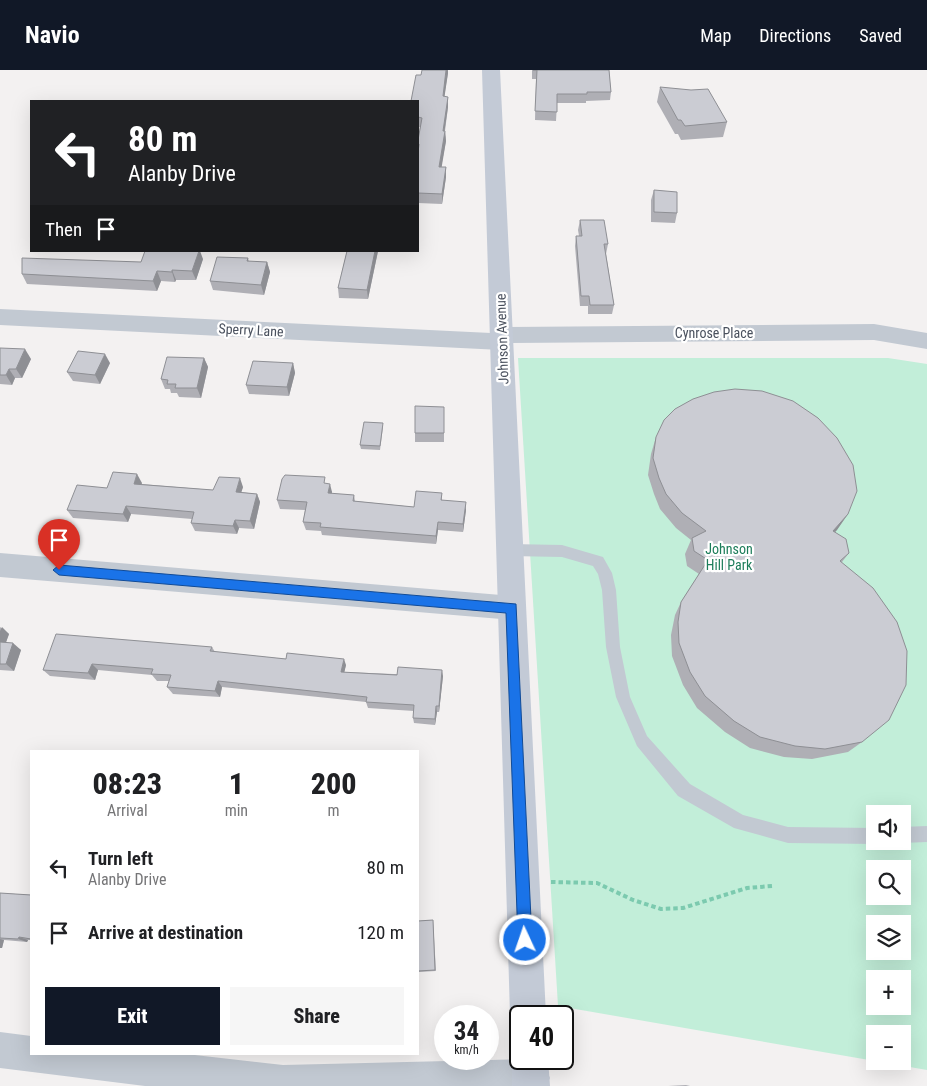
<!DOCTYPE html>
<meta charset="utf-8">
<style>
:root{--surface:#fff;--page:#f6f6f6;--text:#202124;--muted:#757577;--accent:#111827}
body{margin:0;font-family:"Roboto Condensed",sans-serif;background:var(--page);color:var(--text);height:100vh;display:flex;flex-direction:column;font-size:19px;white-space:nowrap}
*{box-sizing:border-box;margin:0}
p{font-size:16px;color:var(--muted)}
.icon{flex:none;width:28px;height:28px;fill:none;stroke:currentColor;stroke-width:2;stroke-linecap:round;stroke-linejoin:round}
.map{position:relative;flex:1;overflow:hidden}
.details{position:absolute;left:30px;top:680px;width:389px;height:305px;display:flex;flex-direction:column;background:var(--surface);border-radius:0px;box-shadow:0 5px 20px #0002}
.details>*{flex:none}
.guide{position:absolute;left:30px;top:30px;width:389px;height:152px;border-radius:0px;box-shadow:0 5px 20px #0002;background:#202124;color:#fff;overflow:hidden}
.buttons{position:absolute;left:866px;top:735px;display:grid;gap:10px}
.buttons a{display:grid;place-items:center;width:45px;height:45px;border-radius:0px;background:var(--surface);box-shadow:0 5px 20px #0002;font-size:25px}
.speed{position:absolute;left:434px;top:935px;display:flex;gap:10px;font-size:25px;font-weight:700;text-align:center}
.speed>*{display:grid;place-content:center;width:65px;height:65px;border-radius:50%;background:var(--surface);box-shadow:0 5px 20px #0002;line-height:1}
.speed small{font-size:12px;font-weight:400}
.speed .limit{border:2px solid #111;border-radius:8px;background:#fff;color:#111}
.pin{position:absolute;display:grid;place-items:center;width:42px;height:42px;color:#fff;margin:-51px -21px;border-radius:50% 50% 50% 0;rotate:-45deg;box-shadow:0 0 5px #0007}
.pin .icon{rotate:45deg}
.me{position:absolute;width:55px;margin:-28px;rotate:357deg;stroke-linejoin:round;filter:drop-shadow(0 0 4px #0008)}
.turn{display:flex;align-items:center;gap:18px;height:105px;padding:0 15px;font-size:22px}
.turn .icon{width:65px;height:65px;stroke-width:2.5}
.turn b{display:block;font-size:35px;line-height:42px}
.then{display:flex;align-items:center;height:48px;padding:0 15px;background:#0003;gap:10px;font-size:19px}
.eta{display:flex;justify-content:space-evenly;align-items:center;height:85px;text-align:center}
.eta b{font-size:30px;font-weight:800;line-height:35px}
.cta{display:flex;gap:10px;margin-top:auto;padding:10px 15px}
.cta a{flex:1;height:58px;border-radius:0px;background:var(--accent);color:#fff;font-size:20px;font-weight:800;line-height:58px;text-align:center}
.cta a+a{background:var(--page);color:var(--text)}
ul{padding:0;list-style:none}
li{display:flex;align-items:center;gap:15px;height:65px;padding:0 15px}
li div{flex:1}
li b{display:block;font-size:19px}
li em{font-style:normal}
header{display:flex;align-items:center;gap:30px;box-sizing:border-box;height:70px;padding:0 25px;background:var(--accent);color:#fff}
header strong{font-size:24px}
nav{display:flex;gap:28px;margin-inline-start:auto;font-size:18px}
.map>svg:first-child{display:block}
.green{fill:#c2eed9;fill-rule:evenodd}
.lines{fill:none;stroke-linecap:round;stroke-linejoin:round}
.path{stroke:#7ccaaf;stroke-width:4;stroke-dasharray:4.5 3;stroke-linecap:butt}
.lane{fill:#c2c9d2;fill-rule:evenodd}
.street{fill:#c2c9d2;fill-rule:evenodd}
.secondary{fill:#c3cad6;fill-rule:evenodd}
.wall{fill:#afafb5}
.shaded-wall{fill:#8e8f94}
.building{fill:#cbccd3;stroke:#8e8f94}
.route{fill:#1a73e8;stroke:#114b97}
.labels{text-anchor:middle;stroke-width:4.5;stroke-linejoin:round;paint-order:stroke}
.street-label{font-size:14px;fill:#4a515e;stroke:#fff}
.park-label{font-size:14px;fill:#1c7d5a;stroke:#fff}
</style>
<header>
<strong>Navio</strong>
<nav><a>Map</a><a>Directions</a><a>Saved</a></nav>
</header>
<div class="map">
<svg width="927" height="1016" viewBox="0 0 927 1016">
<rect width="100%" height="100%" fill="#f3f1f1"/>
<!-- green -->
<path class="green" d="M518,288H888L927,294V1000L558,936ZM875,744H902V771H875ZM875,799H902V826H875ZM875,854H902V881H875ZM875,909H902V936H875ZM875,964H902V991H875Z"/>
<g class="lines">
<!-- path -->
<path class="path" d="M551,812L597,813L633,830L661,839L683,838L747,818L772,816"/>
<!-- lane -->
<g class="lane">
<path d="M510,474L562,475L603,487L612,503L616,520L620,577L630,627L647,666L690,714L743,745L788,757L875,758V771L881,772L875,774L788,773L734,758L678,726L637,676L616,627L606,577L602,520L598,504L593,496L562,487L510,486L505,484L503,480L505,476Z"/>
<path d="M927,756V772L902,773L897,771H902V757Z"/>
</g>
<!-- street -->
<g class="street">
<path d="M0,239L491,263L493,259L501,257L874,254L927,263V279L874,270L512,273L509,278L501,280L0,255Z"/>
<path d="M0,483L512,526L522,529L526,538L522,547L512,550L0,507Z"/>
<path d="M0,962L31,966V984H186L283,995L531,989L544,995L550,1008L546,1016H145L0,998Z"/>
</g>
<!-- secondary -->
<g class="secondary">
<path d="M482,0H500L546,946H520V961L515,959L510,946Z"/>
<path d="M520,975V989H548L550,1016H512V989L517,976Z"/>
</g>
</g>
<!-- wall -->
<g class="wall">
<path d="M532,0H609L611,22L610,30L586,31V33H557L556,51L535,50L536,9H532Z"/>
<path d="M448,3L444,27H448V37L445,61L446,71L441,97H446V107L442,134L418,133V70L420,57H418V31L421,5Z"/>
<path d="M660,17L727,52L723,67L681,70L678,64H675L657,32Z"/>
<path d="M654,120L677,143L675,153L651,152V130Z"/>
<path d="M580,150L608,174L606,184L614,235L612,244H588V236H580L575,176L576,166H579L578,160Z"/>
<path d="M347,181H378L368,229L339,228L338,218Z"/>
<path d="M248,188L249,192H267L270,202L264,225L213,220L210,211Z"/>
<path d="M203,189L196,210H176L175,212L161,211L157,221L27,214L22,204L141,192Z"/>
<path d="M0,278L31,289L22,308H15L12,315L0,314Z"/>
<path d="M204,288L208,297L201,328L179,327L177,323H171L170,319H165L161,309Z"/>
<path d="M110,293L100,314L73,311L67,302Z"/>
<path d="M293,293L295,303L289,326L249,324L246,315Z"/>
<path d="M444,337V372H415V363Z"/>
<path d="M383,357L380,380L361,379L360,375Z"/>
<path d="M656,367L848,444L835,462L849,483L842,492L862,672L848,682L812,689L784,687L750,678L725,662L697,638L683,615L672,586L671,565L675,545L681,532L699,504L687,496L685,484L691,470L676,458L660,439L654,424L648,405L651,384Z"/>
<path d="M142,413L141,414L213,420L243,417L241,422L257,424L260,432L254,459L239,458L237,464L195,461L191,453L192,449L131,444L128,452L73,448L67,440L107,418Z"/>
<path d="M327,414L332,422L331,424L354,425L355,431L414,437L442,423V430L466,440L463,462L438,460L436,474L322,465L321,461L306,460L303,452L305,440L280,439L277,430Z"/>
<path d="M0,557L9,564L6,572L21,580L14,601L0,600Z"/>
<path d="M212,577L215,582L346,595L344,602L443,606L439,642H437L435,655L414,653L413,648L414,641L368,638L366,632L222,617L220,627L173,624L167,617L169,611H157L152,605L98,600L95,610L50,606L43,600Z"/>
<path d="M0,823L31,825V870H28L27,872L4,870L2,878H0Z"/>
<path d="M433,850L436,901L418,902V851Z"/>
<path d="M686,1015L690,1016H668Z"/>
</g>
<!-- shaded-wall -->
<g class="shaded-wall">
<path d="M446,0H448V3L443,37V26Z"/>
<path d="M448,27V37L443,71V61Z"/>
<path d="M445,61L446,71L440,107L439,97Z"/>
<path d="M446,97V107L442,134V124Z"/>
<path d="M199,181H200L203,189L196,210L192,201Z"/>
<path d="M375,181H378L368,229L367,220Z"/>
<path d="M267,192L270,202L264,225L261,215Z"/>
<path d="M172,200L176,210L175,212L172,202Z"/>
<path d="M157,201L161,211L157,221L153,211Z"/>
<path d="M25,279L31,289L22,308L16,299Z"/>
<path d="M105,284L110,293L100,314L95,305Z"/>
<path d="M204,288L208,297L201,328L197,318Z"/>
<path d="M293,293L295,303L289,326L287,317Z"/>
<path d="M9,299L15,308L12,315L6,305Z"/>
<path d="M137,404L142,413L139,422L134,414Z"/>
<path d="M240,408L243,417L239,430L236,422Z"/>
<path d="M330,414L332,422L330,432L328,423Z"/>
<path d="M257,424L260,432L254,459L250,451Z"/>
<path d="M466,432V440L463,462V454Z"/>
<path d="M126,436L131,444L128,452L123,444Z"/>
<path d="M848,444L837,460L822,476L833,461Z"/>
<path d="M235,450L239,458L237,464L233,456Z"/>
<path d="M438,452V460L436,474V466Z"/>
<path d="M2,557L9,564L4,578L0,575V561Z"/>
<path d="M13,573L21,580L14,601L6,594Z"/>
<path d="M344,589L346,595L343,608L341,602Z"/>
<path d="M92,594L98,600L95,610L88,603Z"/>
<path d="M442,600L443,606L439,642V636Z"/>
<path d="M218,611L222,617L220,627L215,621Z"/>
<path d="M436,636L437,642L435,655V649Z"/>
<path d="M19,867L28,870L27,872L18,869Z"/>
<path d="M0,869L4,870L2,878H0Z"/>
</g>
<!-- building -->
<g class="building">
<path d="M422,0H446L443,26L448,27L443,61H445L439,97H446L442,124L418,123V83L419,74H418V70L422,48L418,47V31H411L416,5H421Z"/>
<path d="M533,0H609L611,22H587V24H557V42L535,41L537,0Z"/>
<path d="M660,17L691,20L708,19L727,52L685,56L681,50H678Z"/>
<path d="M654,120L677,122V143L654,142Z"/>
<path d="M580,150H604L608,174H604L614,235H590L589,226H581L576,166H582Z"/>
<path d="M145,181H199L192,201L172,200V202L157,201L153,211L22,204V188L141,192Z"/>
<path d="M347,181H375L367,220L338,218Z"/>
<path d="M217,187L248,188L247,191L267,192L261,215L210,211Z"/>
<path d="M0,278L25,279L16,299H9L6,305H0Z"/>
<path d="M78,281L105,284L95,305L67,302Z"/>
<path d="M167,287L204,288L197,318H175L176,314H167L168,310L161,309Z"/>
<path d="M253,291L293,293L287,317L246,315Z"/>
<path d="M735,319L762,321L793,331L818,348L837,368L853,395L857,421L848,444L833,461L846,469L849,483L840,491L873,518L897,552L907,581L906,615L889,650L862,672L825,679L795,676L760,667L734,651L705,626L690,602L679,573L678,552L681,532L708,490L694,481L692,468L706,461L682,443L666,424L659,408L653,388L656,367L664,350L675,339L693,329L714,322Z"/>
<path d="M415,336L444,337V363H415Z"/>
<path d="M364,352L383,353L380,376L360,375Z"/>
<path d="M113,402L137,404L134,414L213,420L219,407L240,408L236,422L257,424L250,451L235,450L233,456L191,453L194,442L126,436L123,444L67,440L77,415L107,418Z"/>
<path d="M285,405L325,407L324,413L330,414L328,423L354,425L353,431L414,437L416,421L442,423L441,430L466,432L463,454L438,452L436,466L320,457L321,453L303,452L307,432L277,430L282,409Z"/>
<path d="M56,564L212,577L210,581L286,589L287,583L344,589L341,602L397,605L398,597L442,600L439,636H436L435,649L413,648L414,635L366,632L367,627L218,611L215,621L167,617L171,605L151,604L153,599L92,594L88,603L43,600Z"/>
<path d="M0,572L13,573L6,594H0Z"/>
<path d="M0,823L31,825V869L19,867L18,869L0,868Z"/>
<path d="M433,850L435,900L418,901V851Z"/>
</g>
<!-- route -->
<path class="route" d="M59,495L516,534L532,870L530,875L525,877L520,875L518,870L506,543L59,505L53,500Z"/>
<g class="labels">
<!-- street labels -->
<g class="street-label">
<text transform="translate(251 260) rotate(3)" y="5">Sperry Lane</text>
<text x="714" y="268">Cynrose Place</text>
<text transform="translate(502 269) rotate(-92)" y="5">Johnson Avenue</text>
</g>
<!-- park labels -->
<g class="park-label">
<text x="729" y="484">Johnson<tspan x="729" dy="16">Hill Park</tspan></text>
</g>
</g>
</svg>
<div class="buttons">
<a><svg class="icon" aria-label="sound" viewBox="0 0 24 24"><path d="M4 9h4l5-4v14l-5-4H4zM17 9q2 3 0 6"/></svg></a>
<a><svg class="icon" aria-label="search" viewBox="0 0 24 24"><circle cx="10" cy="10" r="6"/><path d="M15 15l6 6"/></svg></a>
<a><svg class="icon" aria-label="layers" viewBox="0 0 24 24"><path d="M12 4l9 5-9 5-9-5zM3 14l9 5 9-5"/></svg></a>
<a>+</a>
<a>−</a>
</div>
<div class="speed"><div>34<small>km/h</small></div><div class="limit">40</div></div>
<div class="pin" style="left:59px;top:500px;background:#d93025"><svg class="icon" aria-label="arrive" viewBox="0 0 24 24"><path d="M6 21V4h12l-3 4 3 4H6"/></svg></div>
<svg class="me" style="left:525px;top:870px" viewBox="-20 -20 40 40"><circle r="17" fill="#1a73e8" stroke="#fff" stroke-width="3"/><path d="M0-11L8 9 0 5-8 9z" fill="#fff"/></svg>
<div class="guide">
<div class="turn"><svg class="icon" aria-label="left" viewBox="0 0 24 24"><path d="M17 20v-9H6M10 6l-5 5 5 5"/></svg><div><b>80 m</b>Alanby Drive</div></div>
<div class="then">Then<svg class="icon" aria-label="arrive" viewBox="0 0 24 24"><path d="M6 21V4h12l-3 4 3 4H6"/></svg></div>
</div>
<section class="details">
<div class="eta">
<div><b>08:23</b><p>Arrival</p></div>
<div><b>1</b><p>min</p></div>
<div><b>200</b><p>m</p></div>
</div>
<ul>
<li><svg class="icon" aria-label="left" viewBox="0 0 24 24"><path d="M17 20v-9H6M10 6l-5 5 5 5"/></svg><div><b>Turn left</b><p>Alanby Drive</p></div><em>80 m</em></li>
<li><svg class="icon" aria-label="arrive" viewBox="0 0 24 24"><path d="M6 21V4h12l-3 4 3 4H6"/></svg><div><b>Arrive at destination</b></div><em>120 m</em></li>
</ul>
<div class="cta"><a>Exit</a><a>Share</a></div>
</section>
</div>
